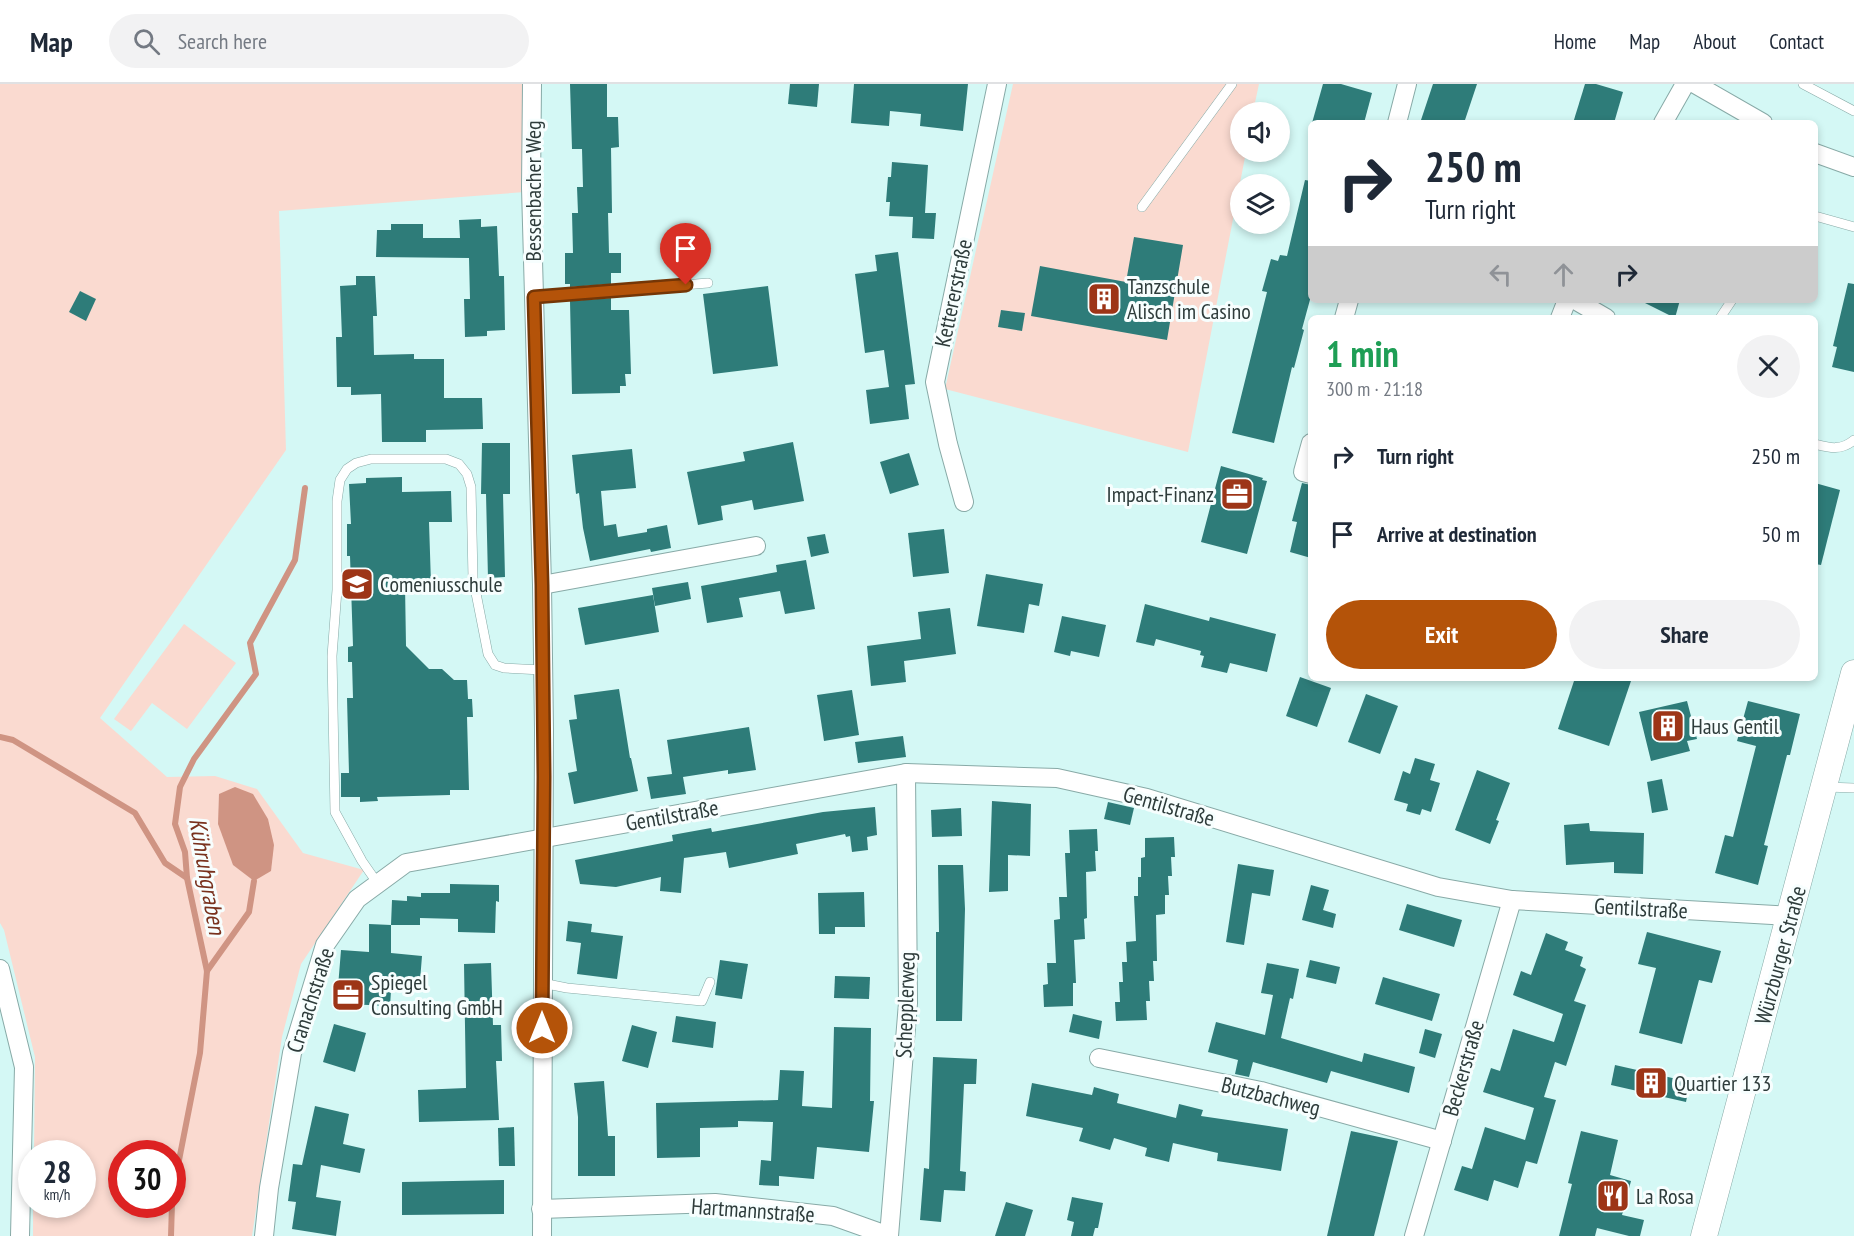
<!DOCTYPE html>
<meta charset="utf-8">
<style>
:root{--surface:#fff;--page:#f2f2f3;--text:#1f2937;--muted:#747a83;--line:#e0e1e3;--accent:#b45309}
body{margin:0;font-family:"PT Sans Narrow",sans-serif;background:var(--page);color:var(--text);height:100vh;display:flex;flex-direction:column;font-size:22px;white-space:nowrap}
*{box-sizing:border-box;margin:0}
p{font-size:20px;color:var(--muted)}
.icon{flex:none;width:33px;height:33px;fill:none;stroke:currentColor;stroke-width:2;stroke-linecap:round;stroke-linejoin:round}
.map{position:relative;flex:1;overflow:hidden}
.drawer{position:absolute;left:1308px;top:231px;width:510px;height:366px;display:flex;flex-direction:column;background:var(--surface);border-radius:9px;box-shadow:0 3px 9px #0003}
.drawer>*{flex:none}
.hud{position:absolute;left:1308px;top:36px;width:510px;height:183px;border-radius:9px;box-shadow:0 3px 9px #0003;background:#fff;color:var(--text);overflow:hidden}
.fabs{position:absolute;left:1230px;top:18px;display:grid;gap:12px}
.fabs a{display:grid;place-items:center;width:60px;height:60px;border-radius:50%;background:var(--surface);box-shadow:0 3px 9px #0003;font-size:30px}
.speed{position:absolute;left:18px;top:1056px;display:flex;gap:12px;font-size:30px;font-weight:700;text-align:center}
.speed>*{display:grid;place-content:center;width:78px;height:78px;border-radius:50%;background:var(--surface);box-shadow:0 3px 9px #0003;line-height:1}
.speed small{font-size:15px;font-weight:400}
.speed .limit{border:9px solid #d22;background:#fff;color:#111}
.pin{position:absolute;display:grid;place-items:center;width:51px;height:51px;color:#fff;margin:-62px -26px;border-radius:50% 50% 50% 0;rotate:-45deg;box-shadow:0 0 6px #0007}
.pin .icon{rotate:45deg}
.me{position:absolute;width:66px;margin:-33px;rotate:0deg;stroke-linejoin:round;filter:drop-shadow(0 0 4px #0008)}
.turn{display:flex;align-items:center;gap:21px;height:126px;padding:0 18px;font-size:27px}
.turn .icon{width:78px;height:78px;stroke-width:2.5}
.turn b{display:block;font-size:42px;line-height:51px}
.lanes{display:flex;align-items:center;height:57px;padding:0 18px;background:#0003;justify-content:center;gap:30px;direction:ltr}
.lanes .off{opacity:.35}
.round{display:grid;place-items:center;flex:none;width:63px;height:63px;border-radius:32px;background:var(--page)}
.headline{display:flex;align-items:center;justify-content:space-between;height:102px;padding:0 18px}
h1{font-size:36px;font-weight:700;line-height:45px;color:#1e9e55}
.primary-button{display:flex;gap:12px;margin-top:auto;padding:12px 18px}
.primary-button a{flex:1;height:69px;border-radius:36px;background:var(--accent);color:#fff;font-size:24px;font-weight:700;line-height:69px;text-align:center}
.primary-button a+a{background:var(--page);color:var(--text)}
ul{padding:0;list-style:none}
li{display:flex;align-items:center;gap:18px;height:78px;padding:0 18px}
li div{flex:1}
li b{display:block;font-size:22px}
li em{font-style:normal}
header{display:flex;align-items:center;gap:36px;box-sizing:border-box;height:84px;padding:0 30px;background:var(--surface);border-bottom:2px solid var(--line)}
header strong{font-size:28px}
nav{display:flex;gap:33px;margin-inline-start:auto;font-size:21px}
.search{width:420px;height:54px;background:var(--page);display:flex;align-items:center;gap:15px;box-sizing:border-box;padding:0 21px;border-radius:33px;color:var(--muted);font-size:22px}
.map>svg:first-child{display:block}
.green{fill:#fadad0;fill-rule:evenodd}
.water{fill:#cf9483}
.lines{fill:none;stroke-linecap:round;stroke-linejoin:round}
.stream{stroke:#cf9483;stroke-width:6}
.building{fill:#2e7c79}
.service-casing{stroke:#88aaa7;stroke-width:10}
.minor-casing{stroke:#88aaa7;stroke-width:20}
.secondary-casing{stroke:#88aaa7;stroke-width:27}
.service{stroke:#fff;stroke-width:9}
.minor{stroke:#fff;stroke-width:18}
.secondary{stroke:#fff;stroke-width:26}
.route-casing{stroke:#753606;stroke-width:15}
.route{stroke:#b45309;stroke-width:10}
.labels{text-anchor:middle;stroke-width:6;stroke-linejoin:round;paint-order:stroke}
.street-label{font-size:22px;fill:#2e3c3b;stroke:#f7fefe}
.poi-label{font-size:22px;fill:#2e3c3b;stroke:#f7fefe;text-anchor:start}
.water-label{font-size:24px;font-style:italic;fill:#79311d;stroke:#f7fefe}
</style>
<header>
<strong>Map</strong>
<div class="search"><svg class="icon" aria-label="search" viewBox="0 0 24 24"><circle cx="10" cy="10" r="6"/><path d="M15 15l6 6"/></svg>Search here</div>
<nav><a>Home</a><a>Map</a><a>About</a><a>Contact</a></nav>
</header>
<div class="map">
<svg width="1854" height="1152" viewBox="0 0 1854 1152">
<rect width="100%" height="100%" fill="#d4f8f5"/>
<!-- green -->
<g class="green">
<path d="M0,0H525V108L279,127L286,366L100,634L167,693L215,692L257,705L303,769L364,786L301,880L282,953L252,1152H33V1121L82,1120V1070L34,1069L35,973L4,846L0,839ZM122,1070H172V1120H122Z"/>
<path d="M1013,0H1259L1253,28H1240V68H1246L1188,368L945,305Z"/>
<path d="M184,540L236,579L187,645L152,619L131,647L114,635Z"/>
</g>
<!-- water -->
<path class="water" d="M235,703L253,710L268,735L274,761L271,787L254,797L233,781L218,740L219,710Z"/>
<g class="lines">
<!-- stream -->
<g class="stream">
<path d="M0,653L13,656L135,729L165,779L187,794"/>
<path d="M207,887L249,828L254,797"/>
<path d="M172,1112L200,969L207,887L187,794L185,768L175,740L180,703L194,675L256,590L250,559L295,476L305,404"/>
<path d="M171,1152L172,1120"/>
</g>
</g>
<!-- building -->
<g class="building">
<path d="M570,0H607V33H618L619,63L611,64L612,129H608L609,169H621V189H611V200L570,203V200H565V169H573L572,129H578L577,103H583L582,65H572Z"/>
<path d="M790,0H819L817,23L788,20Z"/>
<path d="M854,0H968L963,47L920,42L921,30L890,27L889,42L851,39Z"/>
<path d="M1323,0H1341L1372,9L1364,39H1312Z"/>
<path d="M1433,0H1477L1464,39H1420Z"/>
<path d="M1585,0H1596L1623,8L1614,39H1573Z"/>
<path d="M892,78L928,81L925,129H936L934,155L912,154L913,133L889,132L890,118H886L888,93H891Z"/>
<path d="M1305,96L1311,97V212L1302,245L1304,246L1294,284L1292,283L1274,359L1232,349L1267,208L1262,207L1271,175L1278,177L1280,171L1287,172Z"/>
<path d="M481,135V143L497,142L499,192H504L505,246L487,247V252L465,253L464,215H470L469,174L376,173L377,146H391V140H423V154H460L459,136Z"/>
<path d="M1134,153L1183,161L1167,256L1031,232L1040,182L1126,198Z"/>
<path d="M898,168L915,300L905,301L909,335L870,340L866,306L889,303L884,266L865,269L855,190L877,187L875,171Z"/>
<path d="M356,192H375L377,232H373L374,271L414,270V275H444V314H482L483,345L426,346V358H382L381,310L351,311V303H337L336,253H342L340,202L356,201Z"/>
<path d="M1848,199L1854,200V288L1832,283L1837,263L1833,262Z"/>
<path d="M768,202L778,282L713,290L703,210Z"/>
<path d="M80,207L96,215L86,237L69,228Z"/>
<path d="M611,214V226H629L631,290H625L626,302H620V309L572,310L570,217Z"/>
<path d="M1639,216H1680L1675,234Z"/>
<path d="M1001,226L1025,229L1022,247L998,243Z"/>
<path d="M793,358L804,417L754,426L752,416L721,422L723,436L698,441L687,388L745,377L743,368Z"/>
<path d="M482,359H510V410H503L505,493L488,494L486,410H481Z"/>
<path d="M632,365L636,404L601,407L604,442L616,440L618,453L647,448V445L667,441L671,464L651,468L650,465L590,477L583,444L579,409L576,410L572,371Z"/>
<path d="M909,369L919,401L890,410L880,378Z"/>
<path d="M1221,382L1263,394L1262,396L1267,397L1247,470L1201,458Z"/>
<path d="M402,393V408L451,407L452,438H429L431,500L405,501L406,562L429,585H442L454,596H467L468,615H472L473,633H467L469,706H450V711L377,713L378,717L360,718V713H341V689H349L347,614H353L352,578H348V563L353,562L350,472H347V440H351L349,400L366,399V394Z"/>
<path d="M1302,399L1311,401V474L1290,468L1297,438L1292,437Z"/>
<path d="M1815,399L1840,406L1821,481L1815,480Z"/>
<path d="M944,445L949,489L913,493L908,449Z"/>
<path d="M825,450L829,469L811,473L807,453Z"/>
<path d="M806,476L815,525L785,530L780,507L739,514L743,533L707,539L701,502L777,488L776,481Z"/>
<path d="M986,490L1043,500L1039,522L1029,520L1024,549L977,542Z"/>
<path d="M688,498L691,515L655,522L652,504Z"/>
<path d="M653,511L659,548L585,561L578,524Z"/>
<path d="M1145,520L1209,537L1210,533L1276,550L1267,588L1230,579L1227,589L1201,583L1204,572L1200,571L1201,567L1156,555L1154,562L1136,558Z"/>
<path d="M950,524L956,570L904,577L906,598L871,602L867,562L921,555L918,528Z"/>
<path d="M1062,532L1106,541L1099,573L1071,567L1070,572L1054,568Z"/>
<path d="M1300,593L1331,604L1317,643L1286,632Z"/>
<path d="M1575,594H1632L1609,662L1558,645Z"/>
<path d="M619,605L630,674H631L638,707L574,720L568,689L577,687L569,636L577,635L574,611Z"/>
<path d="M852,606L859,651L824,657L817,611Z"/>
<path d="M1366,610L1398,622L1380,670L1348,658Z"/>
<path d="M1687,617L1697,655L1687,657L1690,667L1651,677L1639,628Z"/>
<path d="M1748,617L1800,630L1790,671H1787L1764,761L1768,762L1758,801L1715,789L1725,751L1733,753L1756,662L1737,657Z"/>
<path d="M749,643L756,686L728,690V686L683,693L686,710L651,715L647,693L672,690L667,656Z"/>
<path d="M903,652L906,673L858,679L855,658Z"/>
<path d="M1415,674L1435,680L1430,696L1440,699L1431,728L1422,725L1420,731L1406,727L1408,720L1394,716L1403,687L1410,690Z"/>
<path d="M1477,686L1510,699L1496,736L1499,737L1490,760L1455,746Z"/>
<path d="M1662,695L1668,726L1652,729L1647,698Z"/>
<path d="M992,717L1031,720L1030,772L1008,771V807L989,808Z"/>
<path d="M1108,718L1134,724L1130,741L1104,735Z"/>
<path d="M875,723L877,751L867,753L868,766L852,768L850,752L846,753L845,750L796,760L798,770L729,784L726,768L684,774L681,809L660,807L661,793L616,803L580,800L575,776L673,757L672,751L711,744L712,748L823,728Z"/>
<path d="M961,724L962,752L932,753L931,726Z"/>
<path d="M1589,739L1590,747L1644,749L1643,790L1614,789V778L1566,781L1564,741Z"/>
<path d="M1097,745L1098,767H1095L1096,787L1086,788L1087,834L1084,835L1085,855L1074,856L1076,899H1073V922L1044,923L1043,901L1048,900L1047,879H1056L1054,836L1060,835L1059,813H1067L1065,769H1070L1069,746Z"/>
<path d="M1174,753L1175,773H1171L1172,792H1168L1169,811H1165V830L1156,831L1157,877H1153L1154,897H1149L1150,917H1146L1147,936L1116,937L1115,918H1120L1119,898H1123L1122,878H1127L1126,858L1136,857L1134,812H1138V793H1141V774L1145,773V754Z"/>
<path d="M1238,780L1274,786L1270,812L1252,809L1244,861L1226,858Z"/>
<path d="M938,781H963L965,825L962,937H936V848H939Z"/>
<path d="M450,800L499,801V818L496,817L495,849L458,848V835L420,834V841H391L392,816L407,817V812L421,813V809H450Z"/>
<path d="M1311,801L1329,806L1323,826L1336,830L1333,844L1302,836Z"/>
<path d="M864,808L865,843H835V850H819L818,809Z"/>
<path d="M1407,820L1462,836L1454,863L1399,846Z"/>
<path d="M568,837L592,840L591,848L623,852L617,895L577,890L581,859L566,857Z"/>
<path d="M369,840L391,841V869L422,872L420,897L395,895L394,907H391L390,922L347,920L349,904L338,903L341,866L369,868Z"/>
<path d="M1647,848L1721,867L1712,899L1699,896L1682,960L1639,949L1656,884L1638,880Z"/>
<path d="M1546,849L1568,858L1565,866L1583,873L1580,882L1586,885L1574,917L1586,921L1566,982L1555,978L1544,1013L1556,1016L1537,1080L1526,1077L1518,1104L1494,1096L1488,1117L1454,1106L1462,1082L1472,1085L1485,1043L1525,1056L1534,1024L1483,1008L1491,984L1500,987L1513,945L1554,958L1563,930L1513,911L1521,887L1531,891Z"/>
<path d="M720,876L748,880L742,915L715,911Z"/>
<path d="M1310,876L1340,883L1336,900L1306,893Z"/>
<path d="M491,879L493,941H501L502,977H496L499,1036L419,1038L418,1006L466,1004L464,880Z"/>
<path d="M1267,879L1299,885L1293,915L1290,914L1281,954L1362,978L1364,969L1415,983L1409,1009L1331,987L1327,999L1253,978L1249,993L1235,990L1238,976L1208,968L1216,938L1265,951L1273,911L1261,909Z"/>
<path d="M835,892L870,893L869,915L834,914Z"/>
<path d="M1383,893L1440,910L1432,937L1375,920Z"/>
<path d="M1073,930L1102,937L1099,955L1069,948Z"/>
<path d="M676,932L716,938L713,964L672,958Z"/>
<path d="M334,940L366,949L355,988L323,978Z"/>
<path d="M632,941L657,948L648,984L622,977Z"/>
<path d="M834,943L871,944L870,1017H874L869,1068L817,1063L814,1095L779,1092V1102L759,1101L761,1076L771,1077L773,1038L738,1037V1043L700,1044V1073L657,1074L656,1019L778,1016L780,986L804,987L802,1022L832,1024Z"/>
<path d="M1425,945L1442,950L1435,974L1419,969Z"/>
<path d="M933,973L977,975L976,1000H964L960,1087L966,1088L965,1107L944,1106L941,1138L920,1136L924,1084L929,1085Z"/>
<path d="M1615,981L1690,998L1686,1018L1611,1001Z"/>
<path d="M604,997L608,1052H615V1092H578V1033L574,999Z"/>
<path d="M1032,999L1092,1011L1094,1003L1119,1010L1117,1019L1176,1034L1179,1020L1203,1026L1201,1032L1288,1045L1281,1087L1217,1077L1218,1069L1173,1059L1169,1078L1145,1072L1147,1064L1114,1054L1110,1066L1079,1057L1083,1044L1026,1032Z"/>
<path d="M315,1022L349,1030L343,1060L365,1065L360,1089L321,1081L316,1113L341,1117L336,1152L292,1145L296,1118L288,1117L293,1080L302,1081Z"/>
<path d="M514,1043L515,1082H499L498,1044Z"/>
<path d="M1351,1047L1398,1057L1374,1152H1327Z"/>
<path d="M1581,1047L1618,1056L1610,1091L1631,1097L1622,1131L1644,1136L1640,1152H1629L1597,1144L1595,1152H1559L1572,1100L1568,1099Z"/>
<path d="M504,1096V1130L402,1131V1098Z"/>
<path d="M1072,1113L1103,1119L1098,1144H1095L1093,1152H1071L1074,1138L1067,1136Z"/>
<path d="M1006,1118L1033,1126L1025,1152H995Z"/>
</g>
<g class="lines">
<!-- service casing -->
<g class="service-casing">
<g id="service">
<path d="M1803,0L1854,27"/>
<path d="M1142,123L1232,0"/>
<path d="M1815,132L1854,143"/>
<path d="M534,213L708,199"/>
<path d="M1720,234L1732,216"/>
<path d="M1815,360C1830,364 1841,367 1854,356"/>
<path d="M1826,703L1854,704"/>
<path d="M378,800L362,777L335,728L332,572L337,506V417L340,396L347,385L356,379L371,375H446L459,380L467,390L471,403L473,494L488,570L495,581L504,584L542,586"/>
<path d="M542,899L567,904L702,917L710,898"/>
</g>
</g>
<!-- minor casing -->
<g class="minor-casing">
<g id="minor">
<path d="M532,0L531,104L542,501L544,646L542,1152"/>
<path d="M1695,0L1763,39"/>
<path d="M1397,39L1407,0"/>
<path d="M1663,39L1685,0"/>
<path d="M1815,69L1854,83"/>
<path d="M1575,216L1606,234"/>
<path d="M1344,234L1349,216"/>
<path d="M1560,234L1567,216"/>
<path d="M1311,359L1303,388L1311,390"/>
<path d="M964,418L948,360L935,298L997,0"/>
<path d="M542,501L756,462"/>
<path d="M0,885L24,983L20,1152"/>
<path d="M1099,974L1261,1007L1442,1057"/>
<path d="M541,1125L715,1119L833,1132L889,1152"/>
<path d="M264,1152L269,1104L292,969L325,861L357,815L406,779L906,689L1057,694L1147,714L1438,803L1512,816L1791,832"/>
<path d="M889,1152L908,919L906,689"/>
<path d="M1414,1152L1512,816"/>
</g>
</g>
<!-- secondary casing -->
<g class="secondary-casing">
<path id="secondary" d="M1704,1152L1854,589"/>
</g>
<!-- service -->
<use href="#service" class="service"/>
<!-- minor -->
<use href="#minor" class="minor"/>
<!-- secondary -->
<use href="#secondary" class="secondary"/>
</g>
<g class="lines">
<!-- route casing -->
<g class="route-casing">
<path id="route" d="M542,944L544,693L542,501L534,213L686,201"/>
</g>
<!-- route -->
<use href="#route" class="route"/>
</g>
<!-- icons -->
<defs>
<g id="building-square" transform="scale(1.725)"><rect x="-9" y="-9" width="18" height="18" rx="4" fill="#9d3517" stroke="#f7fefe"/><path d="M-4-6H4V6H1V3H-1V6H-4ZM-2.5-4.3h1.7v1.8h-1.7ZM.8-4.3h1.7v1.8H.8ZM-2.5-1h1.7V.8h-1.7ZM.8-1h1.7V.8H.8Z" fill="#fff"/></g>
<g id="office-square" transform="scale(1.725)"><rect x="-9" y="-9" width="18" height="18" rx="4" fill="#9d3517" stroke="#f7fefe"/><path d="M-6-3h4V-5.5h4V-3h4V5H-6ZM-1-4.5V-3h2v-1.5ZM-6 0V1H6V0Z" fill="#fff"/></g>
<g id="school-square" transform="scale(1.725)"><rect x="-9" y="-9" width="18" height="18" rx="4" fill="#9d3517" stroke="#f7fefe"/><path d="M0-5L7-2L0 1L-7-2ZM-4 1L0 2.5L4 1V4Q0 6-4 4Z" fill="#fff"/></g>
<g id="restaurant-square" transform="scale(1.725)"><rect x="-9" y="-9" width="18" height="18" rx="4" fill="#9d3517" stroke="#f7fefe"/><path d="M-5-6h1v4h1v-4h1v4h1v-4h1v5L-1.5 .5V6h-2V.5L-5-1ZM5-6V6H3V1.5H1.5Q1.5-4 5-6Z" fill="#fff"/></g>
</defs>
<g fill-rule="evenodd">
<use href="#building-square" x="1104" y="215"/>
<use href="#office-square" x="1237" y="410"/>
<use href="#school-square" x="357" y="500"/>
<use href="#building-square" x="1668" y="642"/>
<use href="#office-square" x="348" y="911"/>
<use href="#building-square" x="1651" y="999"/>
<use href="#restaurant-square" x="1613" y="1112"/>
</g>
<g class="labels">
<!-- street labels -->
<g class="street-label">
<text transform="translate(533 107) rotate(-90)" y="8">Bessenbacher Weg</text>
<text transform="translate(953 209) rotate(-78)" y="8">Kettererstraße</text>
<text transform="translate(1169 722) rotate(16)" y="8">Gentilstraße</text>
<text transform="translate(672 731) rotate(-10)" y="8">Gentilstraße</text>
<text transform="translate(1641 824) rotate(3)" y="8">Gentilstraße</text>
<text transform="translate(1780 871) rotate(-75)" y="8">Würzburger Straße</text>
<text transform="translate(310 916) rotate(-72)" y="8">Cranachstraße</text>
<text transform="translate(905 921) rotate(-88)" y="8">Schepplerweg</text>
<text transform="translate(1463 984) rotate(-74)" y="8">Beckerstraße</text>
<text transform="translate(1271 1012) rotate(14)" y="8">Butzbachweg</text>
<text transform="translate(753 1126) rotate(4)" y="8">Hartmannstraße</text>
</g>
<!-- poi labels -->
<g class="poi-label">
<text x="1127" y="210">Tanzschule<tspan x="1127" dy="25">Alisch im Casino</tspan></text>
<text x="1214" y="418" text-anchor="end">Impact-Finanz</text>
<text x="380" y="508">Comeniusschule</text>
<text x="1691" y="650">Haus Gentil</text>
<text x="371" y="906">Spiegel<tspan x="371" dy="25">Consulting GmbH</tspan></text>
<text x="1674" y="1007">Quartier 133</text>
<text x="1636" y="1120">La Rosa</text>
</g>
<!-- water labels -->
<g class="water-label">
<text transform="translate(207 792) rotate(80)" y="8">Kühruhgraben</text>
</g>
</g>
</svg>
<div class="fabs">
<a><svg class="icon" aria-label="sound" viewBox="0 0 24 24"><path d="M4 9h4l5-4v14l-5-4H4zM17 9q2 3 0 6"/></svg></a>
<a><svg class="icon" aria-label="layers" viewBox="0 0 24 24"><path d="M12 4l9 5-9 5-9-5zM3 14l9 5 9-5"/></svg></a>
</div>
<div class="speed"><div>28<small>km/h</small></div><div class="limit">30</div></div>
<div class="pin" style="left:686px;top:201px;background:#d93025"><svg class="icon" aria-label="arrive" viewBox="0 0 24 24"><path d="M6 21V4h12l-3 4 3 4H6"/></svg></div>
<svg class="me" style="left:542px;top:944px" viewBox="-20 -20 40 40"><circle r="17" fill="#b45309" stroke="#fff" stroke-width="3"/><path d="M0-11L8 9 0 5-8 9z" fill="#fff"/></svg>
<div class="hud">
<div class="turn"><svg class="icon" aria-label="right" viewBox="0 0 24 24"><path d="M7 20v-9h11M14 6l5 5-5 5"/></svg><div><b>250 m</b>Turn right</div></div>
<div class="lanes"><svg class="icon off" aria-label="left" viewBox="0 0 24 24"><path d="M17 20v-9H6M10 6l-5 5 5 5"/></svg><svg class="icon off" aria-label="ahead" viewBox="0 0 24 24"><path d="M12 20V5M6 11l6-6 6 6"/></svg><svg class="icon" aria-label="right" viewBox="0 0 24 24"><path d="M7 20v-9h11M14 6l5 5-5 5"/></svg></div>
</div>
<section class="drawer">
<div class="headline"><div><h1>1 min</h1><p>300 m · 21:18</p></div><a class="round"><svg class="icon" aria-label="close" viewBox="0 0 24 24"><path d="M6 6l12 12M18 6L6 18"/></svg></a></div>
<ul>
<li><svg class="icon" aria-label="right" viewBox="0 0 24 24"><path d="M7 20v-9h11M14 6l5 5-5 5"/></svg><div><b>Turn right</b></div><em>250 m</em></li>
<li><svg class="icon" aria-label="arrive" viewBox="0 0 24 24"><path d="M6 21V4h12l-3 4 3 4H6"/></svg><div><b>Arrive at destination</b></div><em>50 m</em></li>
</ul>
<div class="primary-button"><a>Exit</a><a>Share</a></div>
</section>
</div>
